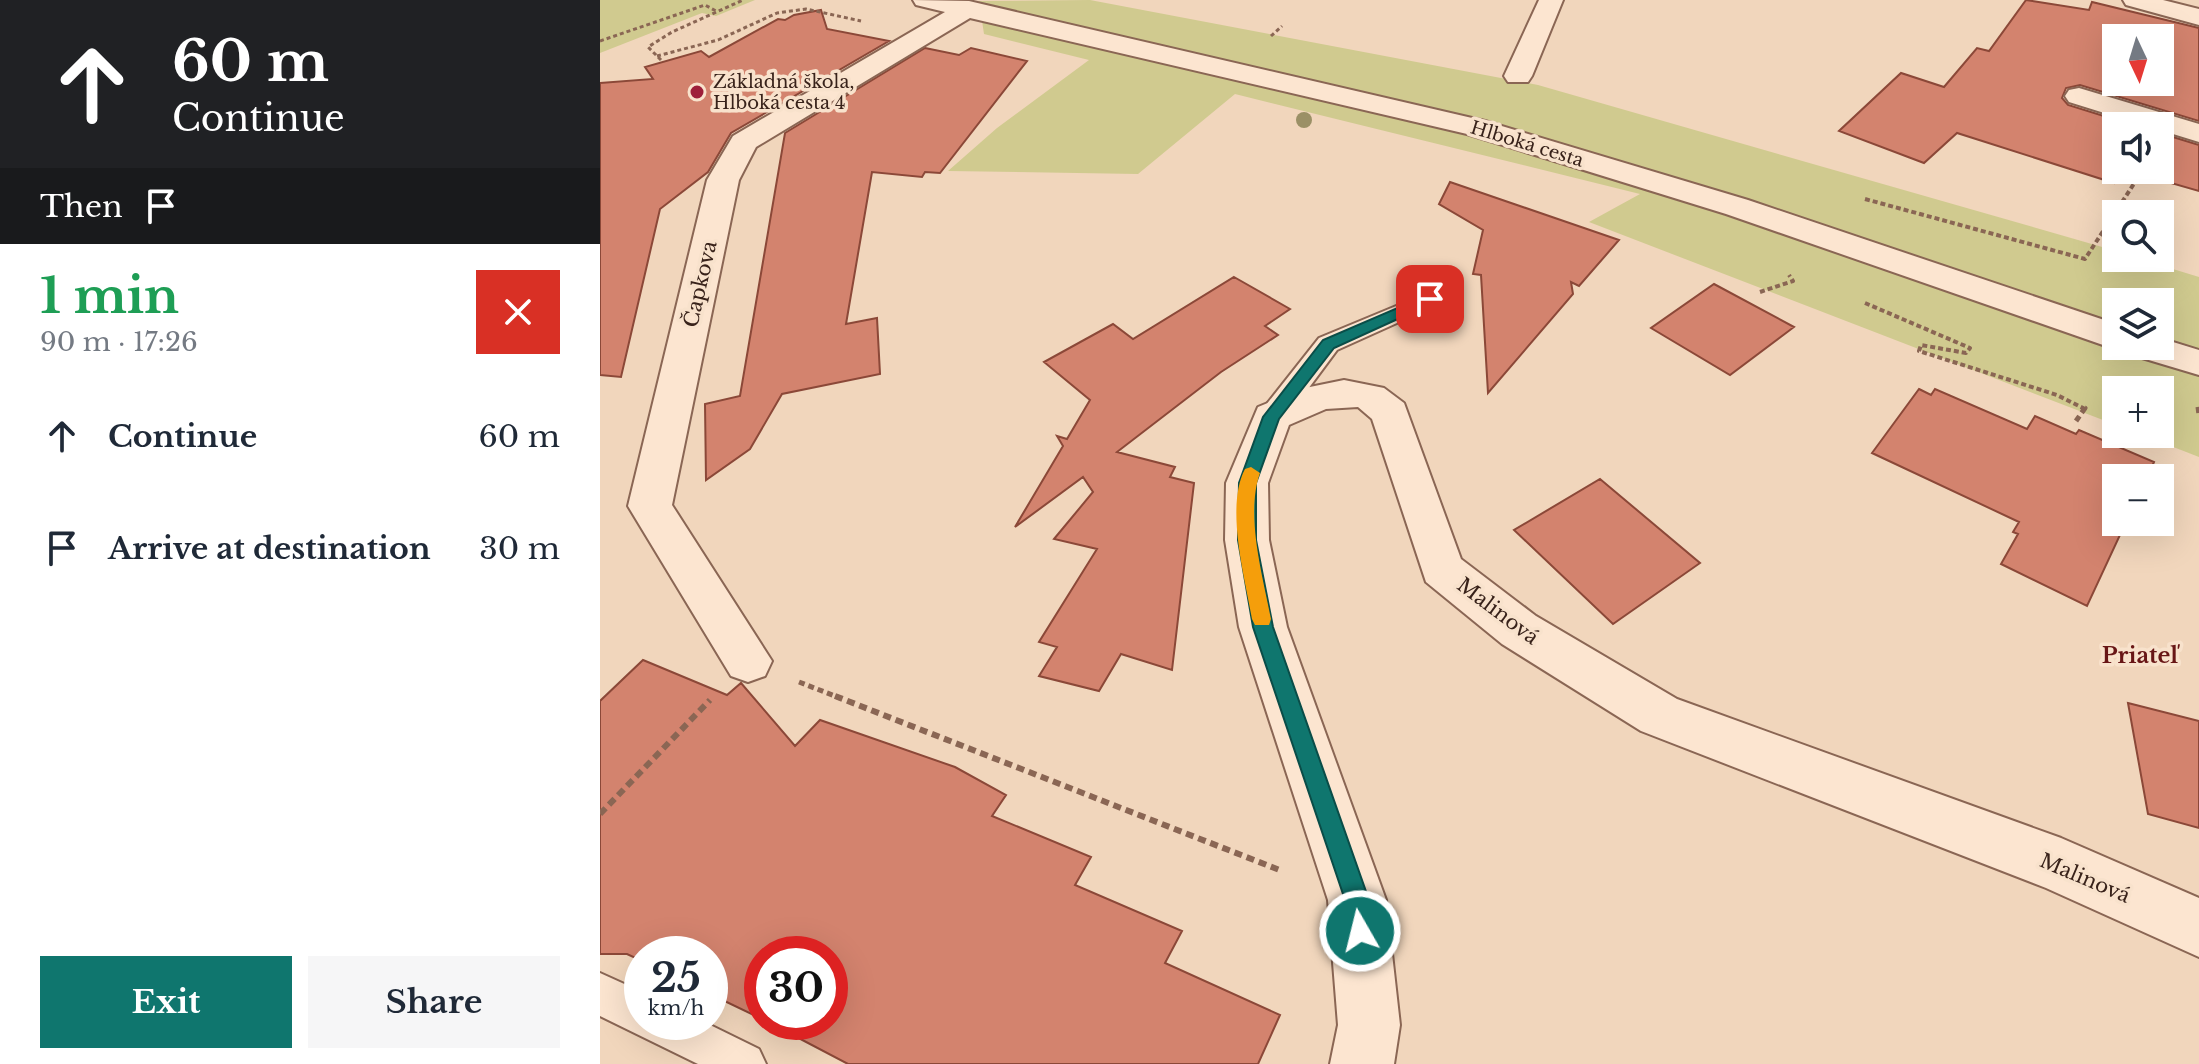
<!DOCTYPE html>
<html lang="en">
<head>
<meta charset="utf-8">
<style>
	:root { --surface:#fff; --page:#f6f6f7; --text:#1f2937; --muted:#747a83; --accent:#0f766e }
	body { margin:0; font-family:"Libre Baskerville",serif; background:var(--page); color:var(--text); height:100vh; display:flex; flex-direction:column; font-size:30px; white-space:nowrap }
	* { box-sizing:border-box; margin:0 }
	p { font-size:26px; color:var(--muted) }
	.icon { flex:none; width:44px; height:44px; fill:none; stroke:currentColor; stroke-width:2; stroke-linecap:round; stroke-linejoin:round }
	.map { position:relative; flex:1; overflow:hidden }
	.panel { display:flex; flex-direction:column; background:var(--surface); width:600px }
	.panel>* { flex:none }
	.guide { background:#202124; color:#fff; overflow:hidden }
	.needle { width:52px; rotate:176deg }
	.tools { position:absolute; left:1502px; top:24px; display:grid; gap:16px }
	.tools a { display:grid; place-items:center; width:72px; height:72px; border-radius:0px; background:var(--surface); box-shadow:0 8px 32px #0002; font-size:40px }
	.speed { position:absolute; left:24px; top:936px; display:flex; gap:16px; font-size:40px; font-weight:700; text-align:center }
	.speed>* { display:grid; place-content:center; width:104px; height:104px; border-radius:50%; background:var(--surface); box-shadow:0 8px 32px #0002; line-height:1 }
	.speed small { font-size:20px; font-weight:400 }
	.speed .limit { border:12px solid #d22; background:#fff; color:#111 }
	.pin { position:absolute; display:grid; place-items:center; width:68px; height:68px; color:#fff; margin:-34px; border-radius:16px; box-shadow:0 4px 12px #0006 }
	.me { position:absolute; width:88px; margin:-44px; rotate:352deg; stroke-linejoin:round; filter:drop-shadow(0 0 6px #0008) }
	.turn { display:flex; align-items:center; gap:28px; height:168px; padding:0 40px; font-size:36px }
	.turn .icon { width:104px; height:104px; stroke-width:2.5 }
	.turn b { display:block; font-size:56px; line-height:68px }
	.then { display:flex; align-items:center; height:76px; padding:0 40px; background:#0003; gap:16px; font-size:30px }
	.round { display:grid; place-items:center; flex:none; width:84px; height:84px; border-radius:0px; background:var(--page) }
	.headline { display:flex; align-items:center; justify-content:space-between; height:136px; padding:0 40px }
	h1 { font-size:48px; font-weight:700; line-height:60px; color:#1e9e55 }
	.action { display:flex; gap:16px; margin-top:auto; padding:16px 40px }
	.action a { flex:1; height:92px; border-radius:0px; background:var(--accent); color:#fff; font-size:32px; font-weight:700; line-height:92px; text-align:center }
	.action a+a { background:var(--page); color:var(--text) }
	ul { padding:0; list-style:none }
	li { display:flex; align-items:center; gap:24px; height:112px; padding:0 40px }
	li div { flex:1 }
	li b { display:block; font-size:30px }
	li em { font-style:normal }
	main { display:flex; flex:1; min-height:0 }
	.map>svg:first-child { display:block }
	.green { fill:#d0ca8f; fill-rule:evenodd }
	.building { fill:#d3836e; stroke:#8b4838; stroke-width:2; fill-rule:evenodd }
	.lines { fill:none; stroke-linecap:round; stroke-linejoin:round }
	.lane-casing { stroke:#8a6654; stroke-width:4 }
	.street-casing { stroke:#8a6654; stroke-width:4 }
	.path-far3 { stroke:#8a6654; stroke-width:3; stroke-dasharray:4 3; stroke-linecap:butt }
	.path-far2 { stroke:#8a6654; stroke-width:4; stroke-dasharray:5 3; stroke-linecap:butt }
	.path-far1 { stroke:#8a6654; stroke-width:5; stroke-dasharray:6 4; stroke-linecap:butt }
	.path { stroke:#8a6654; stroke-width:6; stroke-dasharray:8 5; stroke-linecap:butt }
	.lane { fill:#fce5d0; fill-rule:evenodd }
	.street { fill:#fce5d0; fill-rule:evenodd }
	.tree { fill:#9b9066 }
	.route { fill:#0f766e; stroke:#0a4d48; stroke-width:2 }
	.slow { fill:#f59e0b }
	.poi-dot { fill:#9e1f3a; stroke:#f8e2cc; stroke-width:3 }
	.labels { text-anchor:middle; stroke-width:7; stroke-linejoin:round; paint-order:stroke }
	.far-poi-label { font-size:18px; fill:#38221a; stroke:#f8e2cc; text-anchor:start }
	.far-street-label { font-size:18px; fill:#38221a; stroke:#f8e2cc }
	.street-label { font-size:20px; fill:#38221a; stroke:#f8e2cc }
	.neighbourhood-label { font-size:22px; font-weight:bold; fill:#681616; stroke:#f8e2cc }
</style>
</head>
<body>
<main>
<section class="panel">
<div class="guide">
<div class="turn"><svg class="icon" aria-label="ahead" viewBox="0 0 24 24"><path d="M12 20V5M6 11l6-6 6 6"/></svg><div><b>60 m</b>Continue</div></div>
<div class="then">Then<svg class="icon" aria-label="arrive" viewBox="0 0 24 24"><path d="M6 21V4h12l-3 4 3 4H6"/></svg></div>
</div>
<div class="headline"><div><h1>1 min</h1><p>90 m · 17:26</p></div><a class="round" style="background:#d93025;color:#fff"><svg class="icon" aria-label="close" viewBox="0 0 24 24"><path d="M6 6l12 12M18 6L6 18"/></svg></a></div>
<ul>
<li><svg class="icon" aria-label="ahead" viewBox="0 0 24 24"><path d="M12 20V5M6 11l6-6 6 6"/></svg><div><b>Continue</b></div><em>60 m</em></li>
<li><svg class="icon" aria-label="arrive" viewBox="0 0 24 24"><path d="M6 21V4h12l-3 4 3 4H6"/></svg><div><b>Arrive at destination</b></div><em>30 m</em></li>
</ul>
<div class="action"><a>Exit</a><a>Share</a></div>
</section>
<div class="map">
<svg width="1599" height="1064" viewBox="0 0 1599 1064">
	<rect width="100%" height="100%" fill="#f1d6bc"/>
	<path class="green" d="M0 0H155L116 16 102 13 0 53Z
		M490 0 938 85 1478 240 1516 251V258H1537L1599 277V457L1540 434H1560V390H1516V425L989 222 1040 194 635 94 538 174 348 171 397 128 489 60 384 34 379 1ZM1516 302H1560V346H1516Z"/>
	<path class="building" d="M1426 0 1489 10 1492 2 1599 28V121L1480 85 1466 88 1462 98 1468 105 1536 126H1516V170H1525L1514 183 1357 133 1324 163 1239 131 1301 73 1344 87 1377 48 1389 51ZM1516 38H1560V82H1516Z
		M221 10 227 29 289 41 131 133 108 172 60 209 21 377 0 375V83L53 79 45 67 101 51 109 57 178 19 185 20 194 15Z
		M325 48 359 55 371 48 427 61 340 173 325 172 322 177 272 172 246 324 277 318 280 374 182 394 150 449 106 480 105 404 140 396 185 133Z
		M1560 133 1599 145V191L1526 170H1560Z
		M850 182 1019 240 979 286 971 282 973 294 888 393 881 275 873 274 883 230 839 204Z
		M634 277 690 309 665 326 678 335 621 372 517 452 575 467 570 477 594 483 572 670 521 654 499 691 439 676 457 647 439 642 497 549 454 539 493 492 483 477 415 527 463 446 457 436 467 439 490 400 444 362 513 324 533 339Z
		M1114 284 1194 327 1130 375 1051 328Z
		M1319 389 1331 395 1335 389 1427 429 1435 416 1476 434 1479 430 1554 462 1547 478H1516V522H1526L1487 606 1401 564 1418 534 1413 532 1419 522 1272 453Z
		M1000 479 1100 563 1013 624 914 530Z
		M43 660 127 695 141 683 195 746 220 720 355 767 406 795 392 816 491 857 475 885 582 931 565 963 680 1015 658 1064H248L168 1022H230V954H162V1019L110 994V954H42V961L27 954H0V701Z
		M1528 703 1599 721V828L1548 814Z"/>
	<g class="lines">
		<defs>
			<path id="lane" d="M830 292 839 294 842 299 839 304 737 350 682 424 672 426 662 424 658 417 662 410 719 338Z
				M0 973 42 992V1022H104L159 1049 166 1064H98L0 1016Z"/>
			<path id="street" d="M313 0 369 1 885 121 1148 200 1516 324V346H1560V338L1599 350V375L1532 355 1526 346 1516 349 1503 345 1126 214 867 134 370 18 156 147 139 180 72 505 172 661 165 676 148 682 131 676 28 506 107 180 133 136 345 12 316 5Z
				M939 0H963L932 76 928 82H908L904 76Z
				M1523 0H1563L1599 9V25L1526 5Z
				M1479 88 1599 124V142L1560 130V126H1546L1469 102 1465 96 1469 90Z
				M744 380 784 388 804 403 861 559 936 616 1077 699 1461 838 1599 898V957L1446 888 1041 731 902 644 826 582 772 419 758 407 726 409 689 425 668 483 669 540 687 627 786 900 800 1025 794 1064H730L738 1025 728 900 639 627 625 540 626 483 658 407 705 388Z"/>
		</defs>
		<use href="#lane" class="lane-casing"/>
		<use href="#street" class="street-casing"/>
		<path class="path-far3" d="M671 36 682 26
			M0 41 105 5 116 11
			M57 56 118 40 177 13 206 9 261 21
			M61 60 48 47 72 32 143 0
			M1536 181 1543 170"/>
		<path class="path-far2" d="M1265 199 1485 259 1537 179
			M1160 292 1193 281 1189 275
			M1265 303 1370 348 1366 353 1321 345 1319 351 1457 395 1485 409"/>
		<path class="path-far1" d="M1598 407 1599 415
			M1476 421 1485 408 1482 407
			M199 682 240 698"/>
		<path class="path" d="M235 696 682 871
			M0 814 110 700"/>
		<use href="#lane" class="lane"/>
		<use href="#street" class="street"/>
	</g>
	<circle class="tree" cx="704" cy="120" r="8"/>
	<path class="route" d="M830 294 835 296V302L734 348 679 419 656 483V540L673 627 769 900 772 931 769 940 760 943 752 940 745 900 653 627 638 540 639 483 663 417 723 340Z"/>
	<path class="slow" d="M651 467 660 473C645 515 663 577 671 619L669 625H655L652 619C645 578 625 507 645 469Z"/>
	<circle class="poi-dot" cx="97" cy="92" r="8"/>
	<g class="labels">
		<g class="far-poi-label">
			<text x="113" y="88">Základná škola,<tspan x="113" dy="21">Hlboká cesta 4</tspan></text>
		</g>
		<g class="far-street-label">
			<text transform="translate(927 144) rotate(17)" y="6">Hlboká cesta</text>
		</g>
		<g class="street-label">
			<text transform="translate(100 284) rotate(-77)" y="7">Čapkova</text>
			<text transform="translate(898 611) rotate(37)" y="7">Malinová</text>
			<text transform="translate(1485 878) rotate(23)" y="7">Malinová</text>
		</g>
		<g class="neighbourhood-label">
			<text x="1540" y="663">Priateľ</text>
		</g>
	</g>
</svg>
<div class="tools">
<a><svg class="needle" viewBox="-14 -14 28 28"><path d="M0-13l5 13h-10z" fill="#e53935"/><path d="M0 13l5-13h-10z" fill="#747a83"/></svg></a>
<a><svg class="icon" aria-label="sound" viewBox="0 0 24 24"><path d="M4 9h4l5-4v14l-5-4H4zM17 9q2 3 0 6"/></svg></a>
<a><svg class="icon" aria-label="search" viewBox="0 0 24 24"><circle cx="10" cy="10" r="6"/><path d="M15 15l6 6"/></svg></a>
<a><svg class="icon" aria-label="layers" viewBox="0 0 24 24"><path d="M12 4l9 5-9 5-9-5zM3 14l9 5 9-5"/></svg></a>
<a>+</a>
<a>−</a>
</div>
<div class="speed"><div>25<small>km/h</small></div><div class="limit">30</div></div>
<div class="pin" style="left:830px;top:299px;background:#d93025"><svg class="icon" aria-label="arrive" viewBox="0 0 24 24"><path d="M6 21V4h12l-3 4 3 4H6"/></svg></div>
<svg class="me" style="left:760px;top:931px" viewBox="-20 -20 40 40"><circle r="17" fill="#0f766e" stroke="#fff" stroke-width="3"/><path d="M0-11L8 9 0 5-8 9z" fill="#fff"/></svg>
</div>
</main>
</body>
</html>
